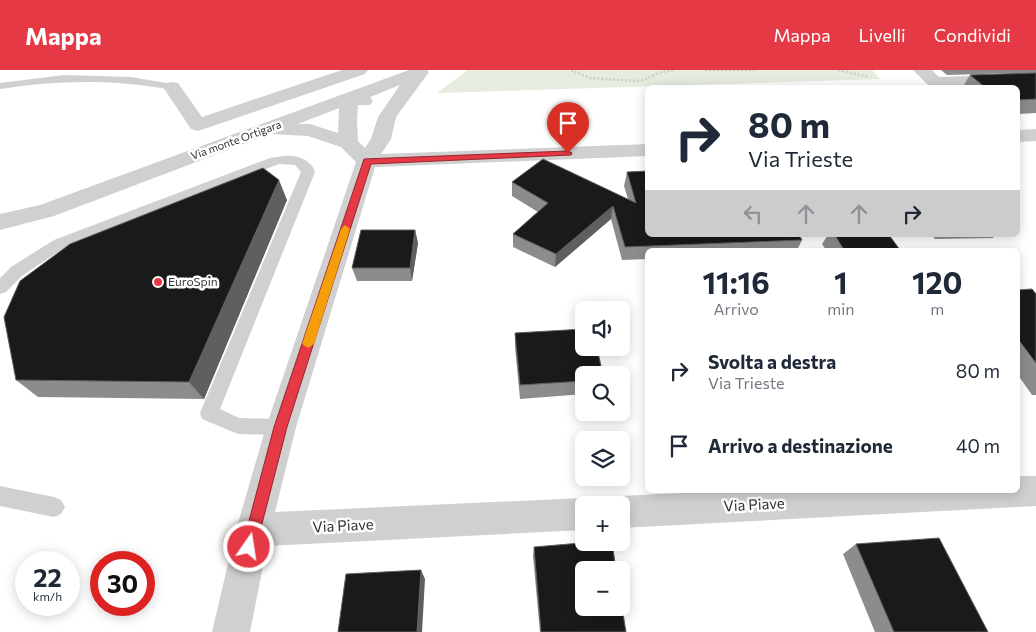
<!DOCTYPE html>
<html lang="it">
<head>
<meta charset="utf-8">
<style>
	:root { --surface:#fff; --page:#f6f6f7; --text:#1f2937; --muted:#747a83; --accent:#e63946 }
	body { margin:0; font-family:Commissioner,sans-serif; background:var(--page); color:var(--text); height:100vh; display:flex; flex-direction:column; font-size:19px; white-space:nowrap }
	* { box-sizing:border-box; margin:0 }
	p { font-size:16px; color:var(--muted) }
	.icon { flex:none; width:28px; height:28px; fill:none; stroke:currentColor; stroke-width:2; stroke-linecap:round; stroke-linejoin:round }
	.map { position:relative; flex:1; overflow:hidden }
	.details { position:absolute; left:645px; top:178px; width:375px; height:245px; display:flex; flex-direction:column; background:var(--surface); border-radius:8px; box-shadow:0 2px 12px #0003 }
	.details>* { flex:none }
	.hud { position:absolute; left:645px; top:15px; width:375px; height:152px; border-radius:8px; box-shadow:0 2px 12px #0003; background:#fff; color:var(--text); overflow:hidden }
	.tools { position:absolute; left:575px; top:231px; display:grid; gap:10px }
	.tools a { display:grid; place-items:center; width:55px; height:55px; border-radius:8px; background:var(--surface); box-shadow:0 2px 12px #0003; font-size:25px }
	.speed { position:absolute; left:15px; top:481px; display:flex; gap:10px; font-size:25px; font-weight:700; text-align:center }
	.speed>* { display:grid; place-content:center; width:65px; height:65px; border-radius:50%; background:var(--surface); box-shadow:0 2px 12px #0003; line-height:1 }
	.speed small { font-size:12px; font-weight:400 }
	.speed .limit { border:8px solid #d22; background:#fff; color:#111 }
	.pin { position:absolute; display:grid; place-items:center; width:42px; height:42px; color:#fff; margin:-51px -21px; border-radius:50% 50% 50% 0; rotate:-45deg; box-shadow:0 0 5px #0007 }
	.pin .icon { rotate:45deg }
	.me { position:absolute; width:55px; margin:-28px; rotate:13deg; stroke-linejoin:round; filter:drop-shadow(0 0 4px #0008) }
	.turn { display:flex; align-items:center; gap:18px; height:105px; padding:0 20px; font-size:22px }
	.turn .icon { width:65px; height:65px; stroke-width:2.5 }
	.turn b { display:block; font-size:35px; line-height:42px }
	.lanes { display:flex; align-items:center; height:48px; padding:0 20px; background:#0003; justify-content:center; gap:25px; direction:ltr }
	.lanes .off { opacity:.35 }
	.eta { display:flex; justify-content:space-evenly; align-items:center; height:85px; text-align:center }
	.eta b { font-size:30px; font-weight:700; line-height:35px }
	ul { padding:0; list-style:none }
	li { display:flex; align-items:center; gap:15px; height:75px; padding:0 20px }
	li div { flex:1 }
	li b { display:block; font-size:19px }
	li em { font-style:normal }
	header { display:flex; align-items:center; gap:30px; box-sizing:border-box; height:70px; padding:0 25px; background:var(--accent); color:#fff }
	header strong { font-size:24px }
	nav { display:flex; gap:28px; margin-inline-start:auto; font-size:18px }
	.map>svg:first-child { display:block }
	.green { fill:#e6ecdf }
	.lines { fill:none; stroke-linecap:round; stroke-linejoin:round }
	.path { stroke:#cdcdcd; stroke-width:2.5; stroke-dasharray:2 2; stroke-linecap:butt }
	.service { fill:#d0d0d0; fill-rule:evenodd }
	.minor { fill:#d0d0d0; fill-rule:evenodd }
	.wall { fill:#8c8c8c }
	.shaded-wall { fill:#5f5f5f }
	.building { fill:#1a1a1a; stroke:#5f5f5f }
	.route { fill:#e63946; stroke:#96252e }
	.slow { fill:#f59e0b }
	.poi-dot { fill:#e63946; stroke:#fff; stroke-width:2 }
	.labels { text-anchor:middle; stroke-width:5; stroke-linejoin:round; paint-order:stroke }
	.far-street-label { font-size:11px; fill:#333; stroke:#fff }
	.poi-label { font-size:12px; fill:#333; stroke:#fff; text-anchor:start }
	.near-street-label { font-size:15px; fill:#333; stroke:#fff }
</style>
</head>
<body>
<header>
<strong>Mappa</strong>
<nav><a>Mappa</a><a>Livelli</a><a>Condividi</a></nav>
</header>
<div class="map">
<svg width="1036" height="562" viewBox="0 0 1036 562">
	<rect width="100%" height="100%" fill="#fff"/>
	<path class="green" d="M468 0H872L880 9 437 23Z"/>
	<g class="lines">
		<path class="path" d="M571 0 590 8 635 11 644 10 658 3 673 0
			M705 0H757
			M838 0 869 7"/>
		<path class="service" d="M64 5 131 7 172 14 178 17 172 20C115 9 57 10 0 19V13Z
			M284 86C296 85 311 89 315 102L220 339 239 348 281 349 288 351 291 357 288 363 281 365 238 364 202 349 200 343 301 102 295 95 279 94 64 178 23 205 6 222 0 224V208L11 197 54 170 270 88Z
			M0 416 54 427 61 430 65 437 61 444 54 447 0 436Z"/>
		<path class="minor" d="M342 0H368L365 4 198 61 191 59 163 17 166 13 172 12 178 13 202 47Z
			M409 0H427L429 2 396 47 391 69 381 84 648 74V86L375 97 296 357 275 442 584 428 596 433 597 435H584V460L267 476 250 562H212L236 460 266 357 356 92 341 77 308 66 270 64 54 146 0 160V144L40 135ZM400 15 378 47 371 69 365 78 358 71 357 50 358 35H370L373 31 370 27ZM339 38 338 63 310 54H298Z
			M913 0H932L939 7 1036 4V14L935 17 929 16Z
			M1036 59V71L1018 72V60Z
			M1018 406H1036V436L621 458V435H607L609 431 621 426 740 420H1018Z"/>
	</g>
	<path class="wall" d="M941 0H1036V43L1018 44V18H962L970 5 1021 3 947 5Z
		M627 102 802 170 797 180H648V189L622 190 611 149 555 197 513 177V164L538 142 512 126V112L628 129 624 116Z
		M287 130 204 329 38 327 16 310Z
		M415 160 418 173 412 211H357L352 198Z
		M828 165H889L900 180H826L822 174Z
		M932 165H995L993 168 935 169Z
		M1018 220 1036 224V325H1032L1018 305Z
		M515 263 584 305V324L520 329 515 277Z
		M856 474 988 562H875L843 484Z
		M534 477 626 562H540L533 486Z"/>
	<path class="shaded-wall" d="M279 110 287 130 204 329 189 312Z
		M613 136 611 149 555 197 556 184Z
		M415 160 418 173 412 211 410 198Z
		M421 500 425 509 422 562H417Z"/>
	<path class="building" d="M1036 3V29L1018 30V18H986L970 5Z
		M543 89 636 133 627 102 648 101V165H799L802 170 625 177 613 136 556 184 513 164 548 133 512 112Z
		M263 98 279 110 189 312 16 310 4 247 20 211 70 174Z
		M361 160H415L410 198H352Z
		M835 165H889L900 180H844Z
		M1032 219 1036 224V293L1018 269V220Z
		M584 259V278H597L603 305H584V311L520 315 515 263Z
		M939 468 988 562H894L856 474Z
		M593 472H612L616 500H584V538H621V531L626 562H541L534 477Z
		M421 500 417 562H338L346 504Z"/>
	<path class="route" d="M568 81 572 83 571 85 371 94 287 357 256 477 254 482 249 484 244 482 242 477 274 357 364 89Z"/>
	<path class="slow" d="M345 155 350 159 314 274 308 278 302 274 341 159Z"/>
	<circle class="poi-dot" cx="158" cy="212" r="5"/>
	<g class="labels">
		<g class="far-street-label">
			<text transform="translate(236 70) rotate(-20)" y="4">Via monte Ortigara</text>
		</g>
		<g class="poi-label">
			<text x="168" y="216">EuroSpin</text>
		</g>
		<g class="near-street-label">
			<text transform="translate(754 435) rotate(-3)" y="5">Via Piave</text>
			<text transform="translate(343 456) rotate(-3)" y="5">Via Piave</text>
		</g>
	</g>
</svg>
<div class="tools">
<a><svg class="icon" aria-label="sound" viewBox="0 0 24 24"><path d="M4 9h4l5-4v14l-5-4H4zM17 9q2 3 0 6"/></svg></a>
<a><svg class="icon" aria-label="search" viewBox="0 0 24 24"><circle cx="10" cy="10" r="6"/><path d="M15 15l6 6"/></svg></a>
<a><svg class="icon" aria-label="layers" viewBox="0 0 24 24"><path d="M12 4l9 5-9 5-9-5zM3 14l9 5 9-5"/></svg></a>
<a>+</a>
<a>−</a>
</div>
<div class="speed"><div>22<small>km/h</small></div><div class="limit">30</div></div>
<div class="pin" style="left:568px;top:83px;background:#d93025"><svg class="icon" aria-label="arrive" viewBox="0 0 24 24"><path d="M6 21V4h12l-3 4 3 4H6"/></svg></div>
<svg class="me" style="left:249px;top:477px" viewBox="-20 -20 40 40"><circle r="17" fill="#e63946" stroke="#fff" stroke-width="3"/><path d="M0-11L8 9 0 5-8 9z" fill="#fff"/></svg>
<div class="hud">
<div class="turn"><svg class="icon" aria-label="right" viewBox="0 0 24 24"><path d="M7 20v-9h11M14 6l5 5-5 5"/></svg><div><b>80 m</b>Via Trieste</div></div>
<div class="lanes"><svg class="icon off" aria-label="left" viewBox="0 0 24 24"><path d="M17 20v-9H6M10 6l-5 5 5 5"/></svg><svg class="icon off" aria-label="ahead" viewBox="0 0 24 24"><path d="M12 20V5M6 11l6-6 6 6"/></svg><svg class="icon off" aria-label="ahead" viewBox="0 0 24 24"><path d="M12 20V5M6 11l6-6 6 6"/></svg><svg class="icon" aria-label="right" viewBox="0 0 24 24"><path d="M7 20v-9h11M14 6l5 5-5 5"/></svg></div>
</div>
<section class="details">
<div class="eta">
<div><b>11:16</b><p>Arrivo</p></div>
<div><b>1</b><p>min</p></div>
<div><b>120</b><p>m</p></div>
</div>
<ul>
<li><svg class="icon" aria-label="right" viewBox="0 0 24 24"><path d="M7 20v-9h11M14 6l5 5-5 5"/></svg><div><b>Svolta a destra</b><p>Via Trieste</p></div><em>80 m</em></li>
<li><svg class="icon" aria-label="arrive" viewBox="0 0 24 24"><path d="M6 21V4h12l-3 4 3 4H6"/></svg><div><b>Arrivo a destinazione</b></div><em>40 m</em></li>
</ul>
</section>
</div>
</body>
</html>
